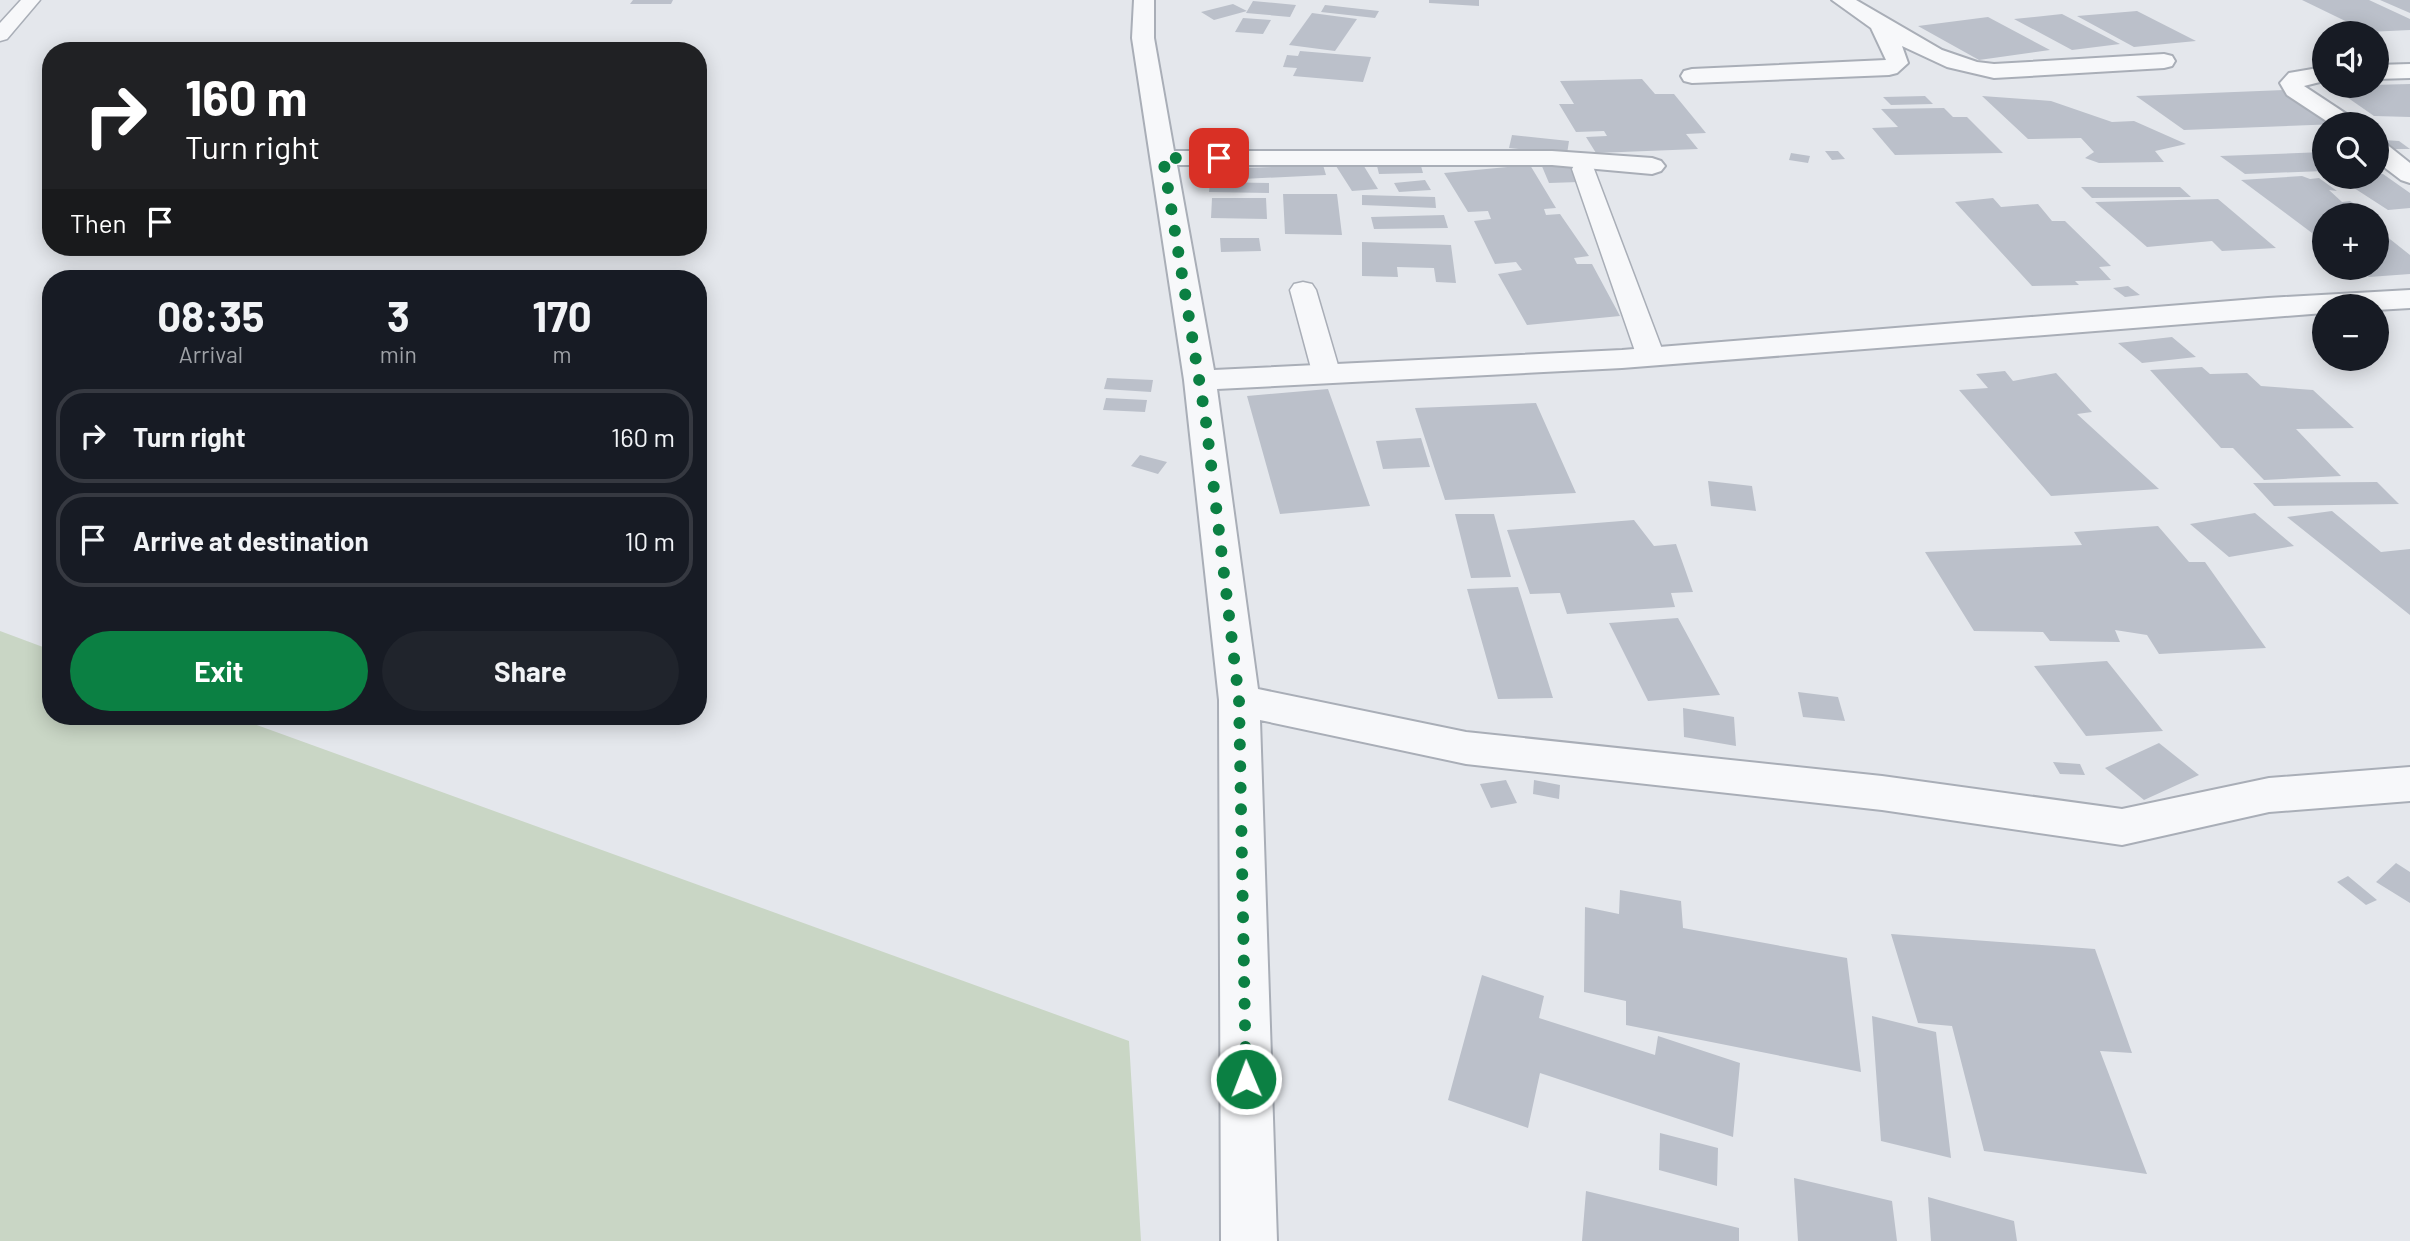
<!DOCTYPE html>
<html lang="en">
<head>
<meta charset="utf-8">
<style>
	:root { --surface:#171b24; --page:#20242c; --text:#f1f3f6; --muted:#9ea1a6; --line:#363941; --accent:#0b8043 }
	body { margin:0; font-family:Barlow,sans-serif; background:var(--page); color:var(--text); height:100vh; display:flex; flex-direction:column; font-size:26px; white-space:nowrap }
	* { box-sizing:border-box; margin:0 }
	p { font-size:23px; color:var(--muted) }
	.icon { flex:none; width:38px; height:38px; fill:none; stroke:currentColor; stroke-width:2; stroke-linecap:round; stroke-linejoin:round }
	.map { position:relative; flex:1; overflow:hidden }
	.details { position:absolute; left:42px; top:270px; width:665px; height:455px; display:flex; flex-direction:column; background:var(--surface); border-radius:28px; box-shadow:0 4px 18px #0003 }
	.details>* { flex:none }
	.banner { position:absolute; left:42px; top:42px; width:665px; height:214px; border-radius:28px; box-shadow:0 4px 18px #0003; background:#202124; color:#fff; overflow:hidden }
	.fabs { position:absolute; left:2312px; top:21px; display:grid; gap:14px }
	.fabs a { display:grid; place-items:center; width:77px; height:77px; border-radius:50%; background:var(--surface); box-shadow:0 4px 18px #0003; font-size:35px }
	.pin { position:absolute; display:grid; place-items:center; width:60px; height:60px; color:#fff; margin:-30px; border-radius:14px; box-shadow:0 4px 10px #0006 }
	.me { position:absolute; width:77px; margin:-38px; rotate:359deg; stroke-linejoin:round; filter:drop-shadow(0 0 5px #0008) }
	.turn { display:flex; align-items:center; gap:24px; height:147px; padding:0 28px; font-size:32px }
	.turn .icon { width:91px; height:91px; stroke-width:2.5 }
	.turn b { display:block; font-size:49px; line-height:60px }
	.then { display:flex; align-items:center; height:66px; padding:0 28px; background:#0003; gap:14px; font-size:26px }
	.eta { display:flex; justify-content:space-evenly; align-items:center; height:119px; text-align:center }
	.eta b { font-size:42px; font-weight:700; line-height:49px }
	.button { display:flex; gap:14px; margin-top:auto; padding:14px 28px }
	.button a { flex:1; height:80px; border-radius:42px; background:var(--accent); color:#fff; font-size:28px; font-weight:700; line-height:80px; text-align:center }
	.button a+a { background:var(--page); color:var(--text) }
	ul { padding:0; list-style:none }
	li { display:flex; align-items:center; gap:21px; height:94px; margin:0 14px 10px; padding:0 14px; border:4px solid var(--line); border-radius:28px }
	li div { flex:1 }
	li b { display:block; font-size:26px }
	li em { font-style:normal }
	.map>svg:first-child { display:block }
	.green { fill:#c9d6c5 }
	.building { fill:#bbc0ca }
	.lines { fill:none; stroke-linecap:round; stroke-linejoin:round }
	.lane-casing { stroke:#a9aeb7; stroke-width:3 }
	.street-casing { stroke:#a9aeb7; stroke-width:4 }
	.lane { fill:#f7f8fa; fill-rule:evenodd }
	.street { fill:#f7f8fa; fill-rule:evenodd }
	.route { stroke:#0b8043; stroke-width:12; stroke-dasharray:0 21.6 }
</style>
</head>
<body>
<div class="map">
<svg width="2410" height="1241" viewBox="0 0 2410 1241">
	<rect width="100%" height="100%" fill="#e4e7ec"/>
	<path class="green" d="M0 631 51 650V716H232L1129 1041 1141 1241H0Z"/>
	<path class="building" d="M633 0H673L671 4H630Z
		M1429 0H1479V6L1429 3Z
		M2302 0H2369L2410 19V30L2368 32Z
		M2380 0H2410V13Z
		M1253 1 1296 5 1290 17 1246 13Z
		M1233 4 1247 11 1214 20 1201 12Z
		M1325 5 1379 11 1375 18 1321 12Z
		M2137 11 2196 41 2134 47 2077 16Z
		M1312 13 1357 19 1335 51 1289 45Z
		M2062 14 2120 44 2072 50 2014 19Z
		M1988 17 2050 50 1979 60 1918 26Z
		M1243 18 1271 20 1263 34 1235 32Z
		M1300 51 1371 57 1363 82 1293 76 1297 68 1283 67 1287 55 1298 56Z
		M1642 79 1655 94H1674L1706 133 1686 134 1698 149 1596 153 1586 137 1607 136 1604 131 1576 132 1559 104H1574L1560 81Z
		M2410 84V117L2374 116 2331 86Z
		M2284 90 2338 124 2184 130 2136 96Z
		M1925 96 1933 104 1891 105 1883 97Z
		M1982 96 2051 101 2112 122 2134 121 2186 144 2155 151 2164 162 2099 163 2085 158 2094 152 2081 138 2028 139Z
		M1944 108 1953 117H1967L2003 153 1895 155 1872 128 1898 127 1881 109Z
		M1512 135 1569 141 1567 154 1509 148Z
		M2383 140 2399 141 2410 149H2394Z
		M1825 151H1838L1845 159 1832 160Z
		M2324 152V171L2245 174 2220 156Z
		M1791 153 1810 156 1808 163 1789 160Z
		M1362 163 1378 189 1352 191 1336 166Z
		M1570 163 1579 182 1549 183 1541 164Z
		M1323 165 1326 175 1222 180 1221 169Z
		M1530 165 1556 208 1544 209 1546 215 1560 214 1589 256 1574 258 1577 264H1592L1620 316 1527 325 1498 274 1522 270 1516 262 1495 264 1474 221 1491 219 1488 211 1468 212 1444 173Z
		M1377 166H1421L1423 173 1379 174Z
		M2376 174H2383L2410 193V208L2388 210 2337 177H2376Z
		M2302 176 2310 179 2319 178 2337 191 2329 190 2342 202 2350 201 2367 212H2356L2360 215H2324V242L2241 180Z
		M1425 180 1431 190 1399 192 1394 183Z
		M1210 182 1269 183V193L1209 192Z
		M2081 187H2180L2191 197 2092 198Z
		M1283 194H1337L1342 235 1285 234Z
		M1362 195 1435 197 1436 208 1362 205Z
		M1212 198H1266L1267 219 1211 218Z
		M1993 198 2001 207 2038 204 2052 221H2065L2111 266 2099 267 2111 280 2075 281 2079 285 2032 286 1955 202Z
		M2218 199 2276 248 2222 251 2212 241 2147 247 2095 202Z
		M1444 215 1448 228 1374 229 1371 217Z
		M2376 228 2410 255V274L2369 277 2358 268H2376Z
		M1220 238H1259L1261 251 1221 252Z
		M1362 242 1451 245 1456 283 1436 282 1434 268 1397 267 1398 277 1362 276Z
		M2128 286 2140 295 2125 297 2113 288Z
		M2172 337 2196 357 2142 363 2118 343Z
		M2202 367 2210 374 2247 373 2261 386 2313 390 2354 428 2296 429 2341 476 2264 480 2233 448H2221L2150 370Z
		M2005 371 2013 381 2056 373 2092 412 2077 414 2159 489 2051 496 1959 390 1988 388 1976 374Z
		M1107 378 1153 380 1151 392 1104 389Z
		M1328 389 1370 506 1280 514 1247 396Z
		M1106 398 1147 400 1145 412 1103 410Z
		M1536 403 1576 493 1445 500 1415 408Z
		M1421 438 1430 467 1383 469 1376 441Z
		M1140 455 1167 462 1158 474 1131 466Z
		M1708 481 1752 486 1756 511 1711 506Z
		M2377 482 2399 504 2274 506 2253 483Z
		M2332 511 2381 552 2410 549V615L2287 517Z
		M2255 513 2294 546 2229 557 2190 524Z
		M1455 514H1494L1511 577 1471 578Z
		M1634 520 1654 546 1676 544 1693 592 1671 593 1675 607 1567 614 1560 593 1530 594 1507 530Z
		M2158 526 2189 562H2205L2266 648 2159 654 2147 635 2115 630 2120 642 2050 641 2043 632 1974 631 1925 552 2082 545 2074 532Z
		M1518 587 1553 698 1498 699 1467 589Z
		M1678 618 1720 695 1648 701 1609 623Z
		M2107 661 2163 731 2086 736 2034 666Z
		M1798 692 1838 697 1845 721 1803 717Z
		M1683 708 1734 717 1736 746 1684 737Z
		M2159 743 2199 775 2144 800 2105 768Z
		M2053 762 2080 764 2085 775 2060 774Z
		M1506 780 1517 803 1491 808 1480 784Z
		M1534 780 1560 785 1559 799 1533 794Z
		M2396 863 2410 872V903L2376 882Z
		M2348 876 2377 900 2366 905 2337 882Z
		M1620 890 1681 901 1683 928 1847 958 1861 1072 1626 1025V1001L1584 992 1585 907 1619 914Z
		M1891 934 2095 949 2132 1053 2100 1051 2147 1174 1984 1151 1952 1026 1918 1023Z
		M1482 975 1544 996 1539 1018 1655 1055 1658 1036 1740 1063 1733 1137 1540 1073 1528 1128 1448 1100Z
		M1872 1016 1936 1032 1951 1158 1881 1141Z
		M1660 1133 1718 1148 1717 1186 1659 1170Z
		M1794 1178 1892 1201 1897 1241H1798Z
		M1586 1191 1739 1228V1241H1582Z
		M1928 1197 2014 1221 2017 1241H1931Z"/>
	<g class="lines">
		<defs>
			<path id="lane" d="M21 0H40L7 39 0 41V23Z
				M1583 162 1591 164 1594 169 1665 357 1661 363 1651 365 1641 363 1637 357 1572 169 1575 164Z
				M1303 282 1312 284 1316 290 1340 372 1336 378 1326 380 1316 378 1312 372 1290 290 1294 284Z"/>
			<path id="street" d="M1134 0H1154V38L1174 151H1552L1652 158 1661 161 1665 166 1661 171 1652 174 1552 165H1177L1214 370 1622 350 2268 298 2410 290V308L2376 310V306H2324V313L1622 368 1217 389 1258 689 1466 732 1882 776 2122 809 2269 778 2410 767V801L2269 812 2122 845 1882 810 1466 764 1260 720 1277 1241H1221L1219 700 1184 380 1132 38Z
				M1832 0H1856L1942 50 1977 62 1994 64 2164 54 2172 56 2175 61 2172 66 2164 68 1994 78 1947 67 1902 46 1908 63 1897 73 1889 75 1692 83 1684 81 1681 76 1684 71 1692 69 1886 60 1871 28Z
				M2410 64V78L2376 79V65Z
				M2324 67V81L2304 86 2354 119 2358 124H2331L2287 95 2280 83 2289 73Z
				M2376 141 2385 143 2410 163V183L2401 180 2376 161Z"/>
		</defs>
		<use href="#lane" class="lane-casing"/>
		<use href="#street" class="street-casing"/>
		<use href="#lane" class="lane"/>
		<use href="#street" class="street"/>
	</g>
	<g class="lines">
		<path class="route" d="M1219 158H1163L1206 422 1239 700 1246 1079"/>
	</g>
</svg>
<div class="fabs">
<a><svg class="icon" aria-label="sound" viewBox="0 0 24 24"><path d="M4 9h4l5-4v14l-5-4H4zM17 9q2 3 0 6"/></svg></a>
<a><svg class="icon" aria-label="search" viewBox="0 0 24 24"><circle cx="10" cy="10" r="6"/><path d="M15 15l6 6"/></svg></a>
<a>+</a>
<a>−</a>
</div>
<div class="pin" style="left:1219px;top:158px;background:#d93025"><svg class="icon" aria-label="arrive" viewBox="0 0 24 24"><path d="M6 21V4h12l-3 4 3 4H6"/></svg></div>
<svg class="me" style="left:1246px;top:1079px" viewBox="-20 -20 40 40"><circle r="17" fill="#0b8043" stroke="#fff" stroke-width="3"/><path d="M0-11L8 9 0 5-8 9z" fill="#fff"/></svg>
<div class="banner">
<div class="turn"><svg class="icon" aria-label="right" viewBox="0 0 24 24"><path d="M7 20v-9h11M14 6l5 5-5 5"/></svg><div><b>160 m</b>Turn right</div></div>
<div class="then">Then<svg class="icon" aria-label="arrive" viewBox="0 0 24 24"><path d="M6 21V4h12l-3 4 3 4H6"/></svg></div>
</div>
<section class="details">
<div class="eta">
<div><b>08:35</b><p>Arrival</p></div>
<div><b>3</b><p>min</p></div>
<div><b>170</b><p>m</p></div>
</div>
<ul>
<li><svg class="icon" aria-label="right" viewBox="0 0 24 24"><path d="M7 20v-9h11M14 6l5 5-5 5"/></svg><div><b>Turn right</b></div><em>160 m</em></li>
<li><svg class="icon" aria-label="arrive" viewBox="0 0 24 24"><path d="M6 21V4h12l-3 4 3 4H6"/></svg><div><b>Arrive at destination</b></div><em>10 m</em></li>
</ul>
<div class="button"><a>Exit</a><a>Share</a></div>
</section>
</div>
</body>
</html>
